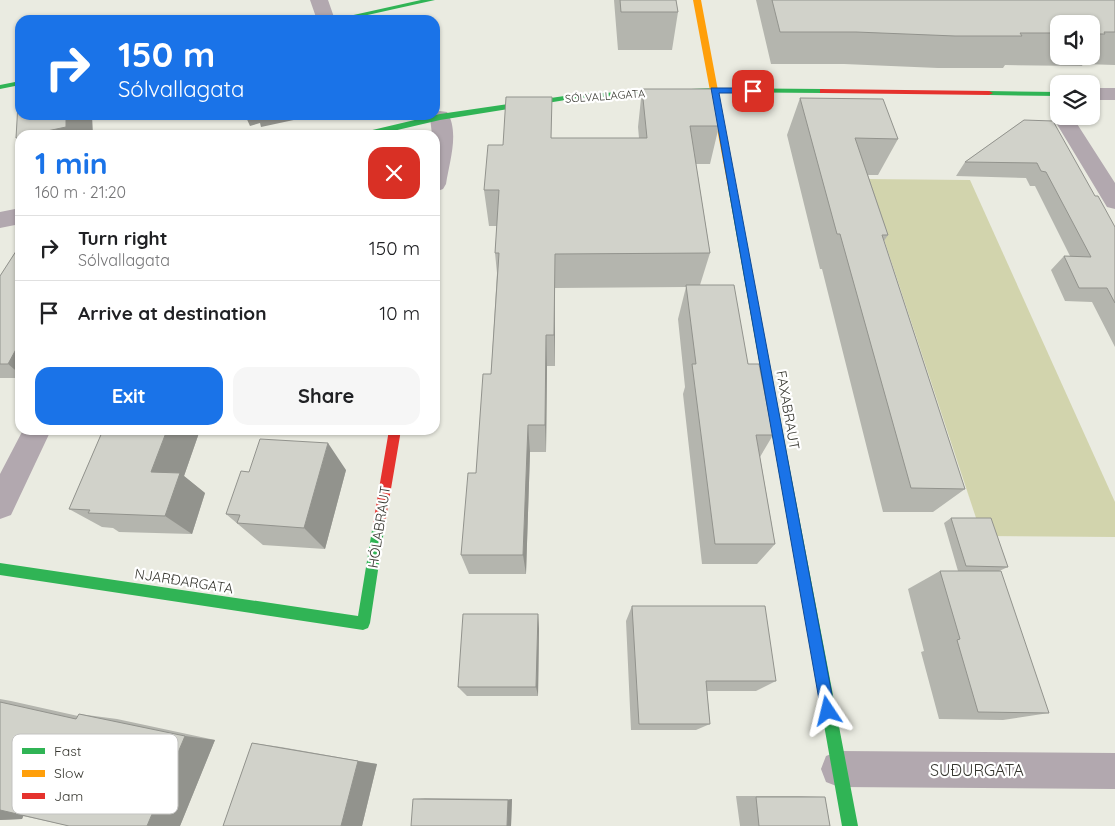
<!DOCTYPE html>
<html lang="en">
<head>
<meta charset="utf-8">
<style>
	:root { --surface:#fff; --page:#f6f6f6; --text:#202124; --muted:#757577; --line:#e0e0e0; --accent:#1a73e8 }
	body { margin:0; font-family:Quicksand,sans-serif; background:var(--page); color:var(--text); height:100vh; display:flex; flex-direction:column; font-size:19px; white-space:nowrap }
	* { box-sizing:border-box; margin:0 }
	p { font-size:16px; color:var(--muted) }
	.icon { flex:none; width:28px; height:28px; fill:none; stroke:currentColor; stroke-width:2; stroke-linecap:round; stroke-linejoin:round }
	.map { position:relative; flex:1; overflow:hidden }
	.sheet { position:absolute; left:15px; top:130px; width:425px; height:305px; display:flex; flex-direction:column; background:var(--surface); border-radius:15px; box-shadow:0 1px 4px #0004 }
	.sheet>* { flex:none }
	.guide { position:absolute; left:15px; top:15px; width:425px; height:105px; border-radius:15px; box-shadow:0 1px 4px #0004; background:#1a73e8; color:#fff; overflow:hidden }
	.fabs { position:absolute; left:1050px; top:15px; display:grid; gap:10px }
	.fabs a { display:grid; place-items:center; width:50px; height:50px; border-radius:10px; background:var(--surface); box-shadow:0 1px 4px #0004; font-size:25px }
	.pin { position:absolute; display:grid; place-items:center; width:42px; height:42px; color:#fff; margin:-21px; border-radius:10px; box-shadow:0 2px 8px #0006 }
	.me { position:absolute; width:55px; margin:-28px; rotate:350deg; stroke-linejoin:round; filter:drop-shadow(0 0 4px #0008) }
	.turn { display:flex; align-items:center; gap:18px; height:105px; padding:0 20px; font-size:22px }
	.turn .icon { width:65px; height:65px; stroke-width:2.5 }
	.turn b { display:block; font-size:35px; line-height:42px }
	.round { display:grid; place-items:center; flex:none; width:52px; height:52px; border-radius:15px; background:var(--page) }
	.overview { display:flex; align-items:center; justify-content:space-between; height:85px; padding:0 20px }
	h1 { font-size:30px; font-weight:800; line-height:38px; color:var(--accent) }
	.primary-button { display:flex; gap:10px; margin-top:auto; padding:10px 20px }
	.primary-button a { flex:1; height:58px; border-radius:15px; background:var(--accent); color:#fff; font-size:20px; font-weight:800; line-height:58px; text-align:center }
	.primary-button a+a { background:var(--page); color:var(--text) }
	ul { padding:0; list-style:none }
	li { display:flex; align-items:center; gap:15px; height:65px; padding:0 20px; border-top:1px solid var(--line) }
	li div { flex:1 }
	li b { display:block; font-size:19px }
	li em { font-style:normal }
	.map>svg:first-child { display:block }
	.green { fill:#d2d4ad }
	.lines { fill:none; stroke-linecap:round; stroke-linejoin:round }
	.street { fill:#b2a8af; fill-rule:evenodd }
	.fast { fill:#30b455; fill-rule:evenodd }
	.slow { fill:#ff9f0a; fill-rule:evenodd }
	.jam { fill:#e5322d; fill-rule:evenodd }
	.wall { fill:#b4b5ae; fill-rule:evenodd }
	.shaded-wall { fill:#92938d }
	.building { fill:#d1d2ca; stroke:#92938d }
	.route { fill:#1a73e8; stroke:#114b97 }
	.labels { text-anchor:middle; stroke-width:4.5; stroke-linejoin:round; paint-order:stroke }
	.far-street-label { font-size:11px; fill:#373730; stroke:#fff }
	.street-label { font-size:14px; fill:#373730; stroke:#fff }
	.near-street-label { font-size:16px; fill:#373730; stroke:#fff }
	.key { fill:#fff; stroke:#c3c3c1; stroke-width:1 }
	.key-label { font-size:14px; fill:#373730 }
</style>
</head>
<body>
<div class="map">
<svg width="1115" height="826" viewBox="0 0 1115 826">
	<rect width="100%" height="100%" fill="#eaebe1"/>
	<path class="green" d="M864 179 970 180 1115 502V537L982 536Z"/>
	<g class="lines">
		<path class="street" d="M310 0H328L335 20H317Z
			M1091 88H1115V100H1091Z
			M1059 110V116H1072L1115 183V209L1107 207 1052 116 1055 111Z
			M440 111 447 112C460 132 449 163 446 184L443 189 435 192V135H432L430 117 435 115V112Z
			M20 208V224L0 228V212Z
			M23 430H51L11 515 0 519V474Z
			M839 751 1115 753V789L839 787 826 782 821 769 826 756Z"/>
		<path class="fast" d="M421 0H435L345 20H331Z
			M20 81V85L0 89V85Z
			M714 88 823 89 827 91 823 93 714 92 578 98 440 120 376 135H360L364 132 440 114 578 94Z
			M986 91 1059 92V96L989 95 985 93Z
			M732 184 736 187 858 826H842L728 187Z
			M379 518 383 520 385 524 370 623 368 628 363 630 0 575V563L358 616 373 524 375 520Z"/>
		<path class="slow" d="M693 0H701L736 187 732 190 728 187Z"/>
		<path class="jam" d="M820 89 989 91 993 93 989 95 823 93H820Z
			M389 430H401L385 524 383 528 379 530 375 528 373 524Z"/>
	</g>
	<path class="wall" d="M614 0H676L678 12 672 50H618Z
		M756 0H1115V65L1083 64 1082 66 1005 65 1003 68H938L844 64H771ZM1059 24H1091V56H1059Z
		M642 89 719 126 710 164H696L710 253 700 285 748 364 773 435 760 457 775 544 757 564H702L683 394 685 387 678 319 686 287 555 288V366H547L546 452H530L526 574H469L461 555 476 473 491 374 497 273 495 253 497 226H489L484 190 503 145 552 138H639L638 127Z
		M800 98 898 139 878 175H868L888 235 884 241 965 489 933 512H883L822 269H820L787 135Z
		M1024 120 1095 196 1115 227V347L1092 302 1065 301 1051 270 1064 256H1070L1035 186H1030L1026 178 956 176 965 162Z
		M20 245V378H0V276Z
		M103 430H200L184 476 205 493 192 534 119 532 113 528 102 527 69 509Z
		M261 430H304L303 433 262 431Z
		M346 470 325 549 263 545 226 514 249 472Z
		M951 518 1008 567 999 571H958L944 523Z
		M940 571 1049 713 1003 720 939 719 921 652 924 651 908 589Z
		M632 606 776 681 756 691H707L710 724 696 730H631L626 621Z
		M538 614 539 629 538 696H467L458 687Z
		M0 699 11 701 78 716 79 714 117 719 215 740 180 826H69L23 816 22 819 0 820Z
		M252 743 281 747 377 764 362 826H223Z
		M736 796H799L825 797 830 826H740Z
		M425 798 512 799 511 826 413 799Z"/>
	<path class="shaded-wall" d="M66 115H92L93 135H28Z
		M245 115H317L261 127 260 123 250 126Z
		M20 137V143L16 138Z
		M555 254V366L554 335Z
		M546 335 547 366 546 452 545 425Z
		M20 342V374L8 364Z
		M528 425 530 452 526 574 523 555Z
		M167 430H200L184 476 205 493 192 534 165 516 151 472Z
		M328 443 346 470 325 549 304 528Z
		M538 614 539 629 538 696 536 687Z
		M185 736 215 740 180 826H147Z
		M358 761 377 764 362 826H341Z
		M512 799 511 826H507L508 800Z
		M29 804 22 819 0 820V805Z"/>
	<path class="building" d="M620 0H676L678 12H621Z
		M772 0H1115V32H1104L1105 34H1091V24H1059V33H1020L1022 36H955L856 32H780Z
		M19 86H20V115H66V127L28 135H20V137L16 138Z
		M642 89H712L719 126H690L710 253 555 254 554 335H546L545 425H528L523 555H461L468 473H476L483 374H491L499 253H495L499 190H484L488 145H503L506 97H552L551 138H647Z
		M800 98 883 99 898 139 855 138 888 235H882L965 489 911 488 840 234H837Z
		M1024 120 1053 121 1095 196H1098L1115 227V303L1107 288H1079L1064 256 1091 257 1046 172 1041 171 1037 163 965 162Z
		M20 245V342L8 364H0V276Z
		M686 285H734L748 364H759L773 435H756L775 544H715L692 364H696Z
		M103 430H167L151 472 180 473 165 516 88 513 90 510 69 509Z
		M260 439 328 443 304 528 237 523 240 515 226 514 241 471 249 472Z
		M951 518H991L1008 567 966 566Z
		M940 571H1001L1049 713 978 712 957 640 960 639Z
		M632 606H765L776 681H706L710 724H639Z
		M463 614H538L536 687H458Z
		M0 702 76 719 79 714 185 736 147 826H69L0 810Z
		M252 743 358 761 341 826H223Z
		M756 797H825L830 826H759Z
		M413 799 508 800 507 826H411Z"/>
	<path class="route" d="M711 88H753L757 91 753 93H719L835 711 833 716 828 718 823 716 821 711Z"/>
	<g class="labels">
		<g class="far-street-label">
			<text transform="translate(605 96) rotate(-4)" y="4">SÓLVALLAGATA</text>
		</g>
		<g class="street-label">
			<text transform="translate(788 410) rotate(80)" y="5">FAXABRAUT</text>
			<text transform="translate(379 527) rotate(-81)" y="5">HÓLABRAUT</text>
			<text transform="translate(184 581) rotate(9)" y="5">NJARÐARGATA</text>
		</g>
		<g class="near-street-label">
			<text x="977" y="776">SUÐURGATA</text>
		</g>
	</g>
	<rect x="12" y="734" width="166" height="80" rx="8" class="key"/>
	<rect x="22" y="748" width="23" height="6" fill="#30b455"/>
	<rect x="22" y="770" width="23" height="7" fill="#ff9f0a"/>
	<rect x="22" y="793" width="23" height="6" fill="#e5322d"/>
	<g class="key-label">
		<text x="54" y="756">Fast</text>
		<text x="54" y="778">Slow</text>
		<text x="54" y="801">Jam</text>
	</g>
</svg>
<div class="fabs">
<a><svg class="icon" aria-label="sound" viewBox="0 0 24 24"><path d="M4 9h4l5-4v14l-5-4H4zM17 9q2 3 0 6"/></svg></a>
<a><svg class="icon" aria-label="layers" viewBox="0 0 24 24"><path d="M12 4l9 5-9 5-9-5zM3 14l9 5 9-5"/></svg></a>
</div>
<div class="pin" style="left:753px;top:91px;background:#d93025"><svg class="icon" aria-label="arrive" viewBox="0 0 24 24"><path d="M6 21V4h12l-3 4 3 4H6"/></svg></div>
<svg class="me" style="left:828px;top:711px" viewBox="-20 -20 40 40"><path d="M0-17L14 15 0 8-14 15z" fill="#1a73e8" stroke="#fff" stroke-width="4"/></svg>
<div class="guide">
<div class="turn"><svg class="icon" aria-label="right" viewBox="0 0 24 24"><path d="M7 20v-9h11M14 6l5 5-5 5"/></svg><div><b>150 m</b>Sólvallagata</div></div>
</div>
<section class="sheet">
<div class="overview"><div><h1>1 min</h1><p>160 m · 21:20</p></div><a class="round" style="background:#d93025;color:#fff"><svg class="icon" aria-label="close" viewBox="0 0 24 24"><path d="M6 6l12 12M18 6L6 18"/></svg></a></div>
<ul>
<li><svg class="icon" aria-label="right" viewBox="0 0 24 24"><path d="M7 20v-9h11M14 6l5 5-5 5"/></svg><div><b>Turn right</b><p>Sólvallagata</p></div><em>150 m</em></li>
<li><svg class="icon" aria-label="arrive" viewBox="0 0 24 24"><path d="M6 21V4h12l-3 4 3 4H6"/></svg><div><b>Arrive at destination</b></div><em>10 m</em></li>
</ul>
<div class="primary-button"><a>Exit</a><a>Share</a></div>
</section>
</div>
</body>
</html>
